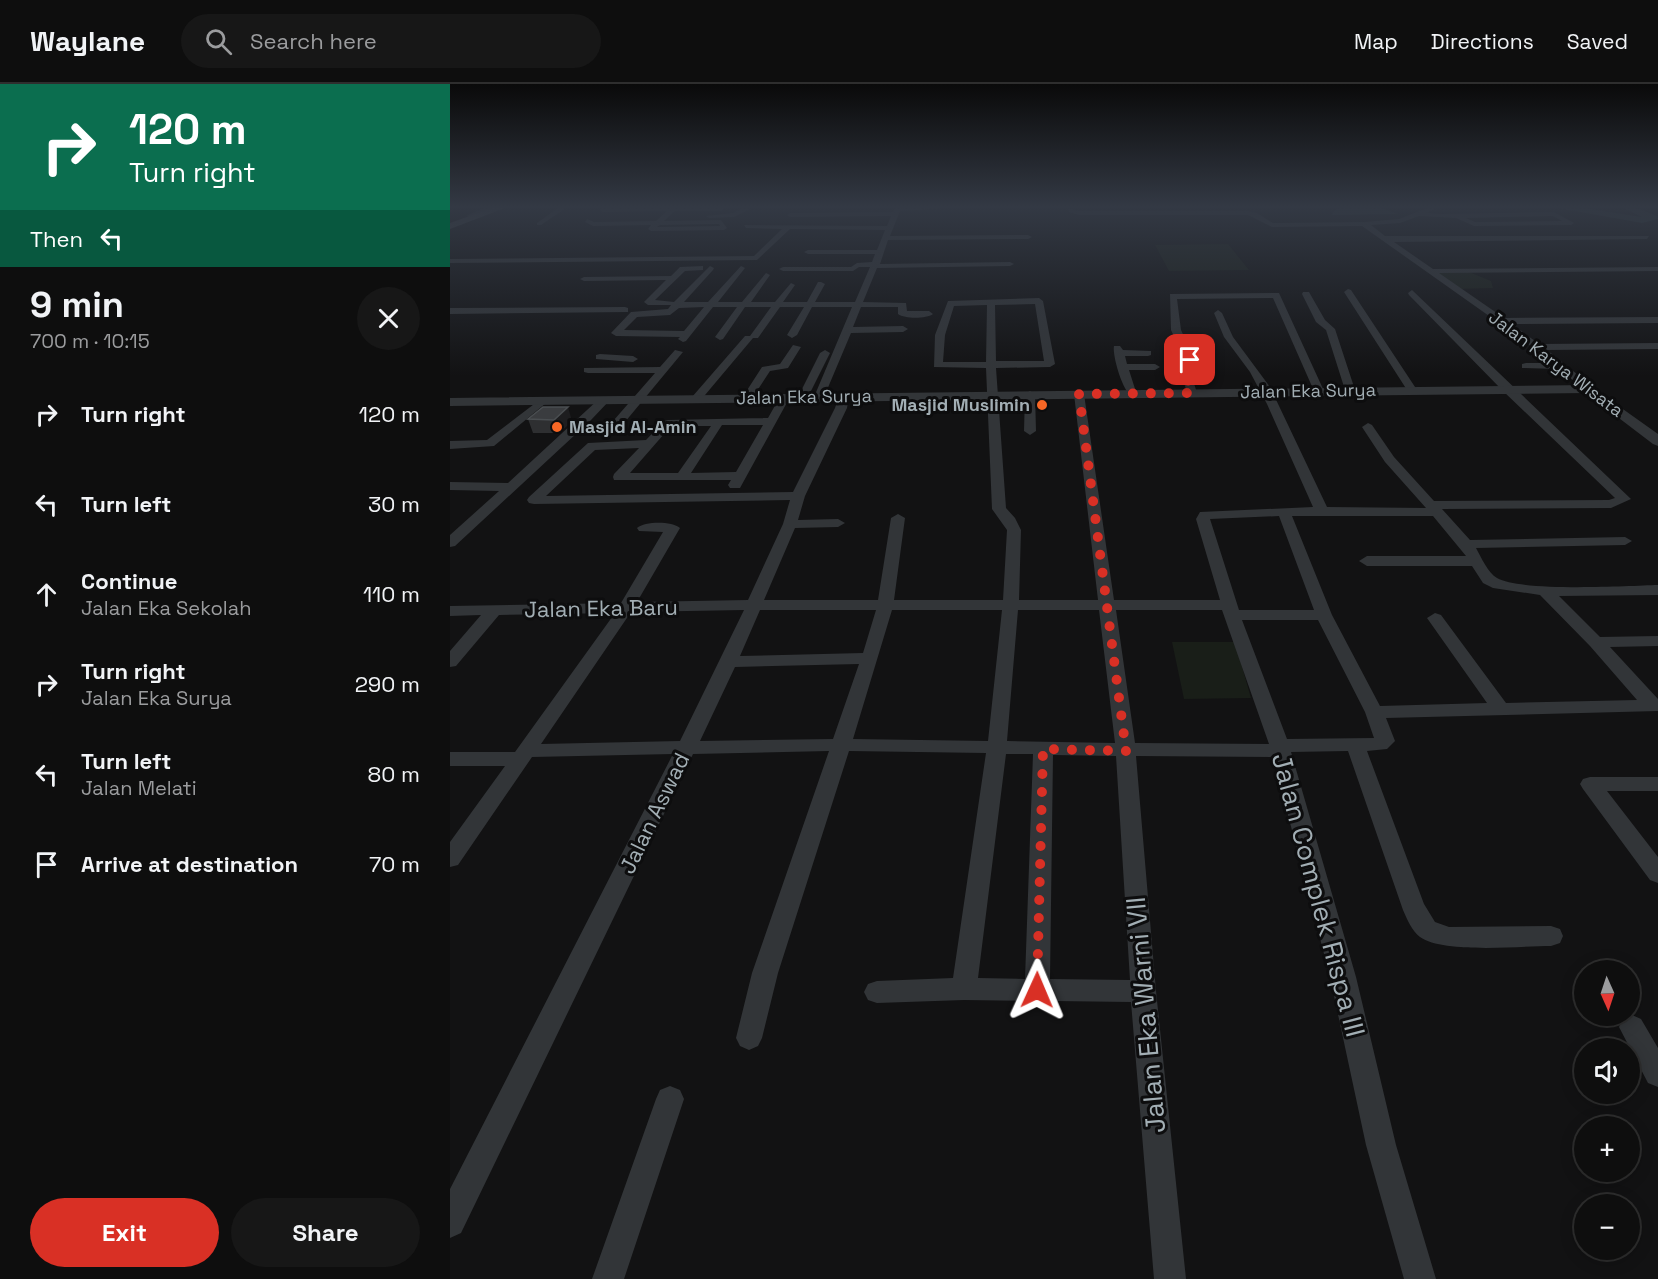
<!DOCTYPE html>
<html lang="en">
<head>
<meta charset="utf-8">
<style>
	:root { --surface:#0e0e0e; --page:#171717; --text:#f1f3f6; --muted:#9b9c9e; --line:#2e2e2e; --accent:#d93025 }
	body { margin:0; font-family:"Space Grotesk",sans-serif; background:var(--page); color:var(--text); height:100vh; display:flex; flex-direction:column; font-size:22px; white-space:nowrap }
	* { box-sizing:border-box; margin:0 }
	p { font-size:20px; color:var(--muted) }
	.icon { flex:none; width:33px; height:33px; fill:none; stroke:currentColor; stroke-width:2; stroke-linecap:round; stroke-linejoin:round }
	.map { position:relative; flex:1; overflow:hidden }
	.sheet { display:flex; flex-direction:column; background:var(--surface); width:450px }
	.sheet>* { flex:none }
	.top-card { background:#0b6e4f; color:#fff; overflow:hidden }
	.needle { width:39px; rotate:177deg }
	.controls { position:absolute; left:1124px; top:876px; display:grid; gap:12px }
	.controls a { display:grid; place-items:center; width:66px; height:66px; border-radius:50%; background:var(--surface); box-shadow:0 3px 15px #0003,0 0 0 2px var(--line); font-size:30px }
	.pin { position:absolute; display:grid; place-items:center; width:51px; height:51px; color:#fff; margin:-26px; border-radius:12px; box-shadow:0 3px 9px #0006 }
	.me { position:absolute; width:66px; margin:-33px; rotate:1deg; stroke-linejoin:round; filter:drop-shadow(0 0 4px #0008) }
	.turn { display:flex; align-items:center; gap:21px; height:126px; padding:0 30px; font-size:27px }
	.turn .icon { width:78px; height:78px; stroke-width:2.5 }
	.turn b { display:block; font-size:42px; line-height:51px }
	.then { display:flex; align-items:center; height:57px; padding:0 30px; background:#0003; gap:12px; font-size:22px }
	.round { display:grid; place-items:center; flex:none; width:63px; height:63px; border-radius:32px; background:var(--page) }
	.headline { display:flex; align-items:center; justify-content:space-between; height:102px; padding:0 30px }
	h1 { font-size:36px; font-weight:800; line-height:45px }
	.cta { display:flex; gap:12px; margin-top:auto; padding:12px 30px }
	.cta a { flex:1; height:69px; border-radius:36px; background:var(--accent); color:#fff; font-size:24px; font-weight:800; line-height:69px; text-align:center }
	.cta a+a { background:var(--page); color:var(--text) }
	ul { padding:0; list-style:none }
	li { display:flex; align-items:center; gap:18px; height:90px; padding:0 30px }
	li div { flex:1 }
	li b { display:block; font-size:22px }
	li em { font-style:normal }
	header { display:flex; align-items:center; gap:36px; box-sizing:border-box; height:84px; padding:0 30px; background:var(--surface); border-bottom:2px solid var(--line) }
	header strong { font-size:28px }
	nav { display:flex; gap:33px; margin-inline-start:auto; font-size:21px }
	.search { width:420px; height:54px; background:var(--page); display:flex; align-items:center; gap:15px; box-sizing:border-box; padding:0 21px; border-radius:33px; color:var(--muted); font-size:22px }
	main { display:flex; flex:1; min-height:0 }
	.map>svg:first-child { display:block }
	.green { fill:#191e18 }
	.water { fill:#283637 }
	.lines { fill:none; stroke-linecap:round; stroke-linejoin:round }
	.river { fill:#283637; fill-rule:evenodd }
	.minor { fill:#323538; fill-rule:evenodd }
	.tertiary { fill:#323538; fill-rule:evenodd }
	.secondary { fill:#404548; fill-rule:evenodd }
	.wall { fill:#2e2f31 }
	.shaded-wall { fill:#1d1d1f }
	.building { fill:#3a3c3f; stroke:#4a4e51; stroke-width:1.5 }
	.route { stroke:#d93025; stroke-width:10; stroke-dasharray:0 18 }
	.poi-dot { fill:#f86725; stroke:#0d0d0e; stroke-width:2 }
	.labels { text-anchor:middle; stroke-width:6; stroke-linejoin:round; paint-order:stroke }
	.far-street-label { font-size:18px; fill:#a2aeb4; stroke:#0d0d0e }
	.far-poi-label { font-size:18px; font-weight:bold; fill:#a2aeb4; stroke:#0d0d0e; text-anchor:end }
	.street-label { font-size:22px; fill:#a2aeb4; stroke:#0d0d0e }
	.near-street-label { font-size:27px; fill:#a2aeb4; stroke:#0d0d0e }
</style>
</head>
<body>
<header>
<strong>Waylane</strong>
<div class="search"><svg class="icon" aria-label="search" viewBox="0 0 24 24"><circle cx="10" cy="10" r="6"/><path d="M15 15l6 6"/></svg>Search here</div>
<nav><a>Map</a><a>Directions</a><a>Saved</a></nav>
</header>
<main>
<section class="sheet">
<div class="top-card">
<div class="turn"><svg class="icon" aria-label="right" viewBox="0 0 24 24"><path d="M7 20v-9h11M14 6l5 5-5 5"/></svg><div><b>120 m</b>Turn right</div></div>
<div class="then">Then<svg class="icon" aria-label="left" viewBox="0 0 24 24"><path d="M17 20v-9H6M10 6l-5 5 5 5"/></svg></div>
</div>
<div class="headline"><div><h1>9 min</h1><p>700 m · 10:15</p></div><a class="round"><svg class="icon" aria-label="close" viewBox="0 0 24 24"><path d="M6 6l12 12M18 6L6 18"/></svg></a></div>
<ul>
<li><svg class="icon" aria-label="right" viewBox="0 0 24 24"><path d="M7 20v-9h11M14 6l5 5-5 5"/></svg><div><b>Turn right</b></div><em>120 m</em></li>
<li><svg class="icon" aria-label="left" viewBox="0 0 24 24"><path d="M17 20v-9H6M10 6l-5 5 5 5"/></svg><div><b>Turn left</b></div><em>30 m</em></li>
<li><svg class="icon" aria-label="ahead" viewBox="0 0 24 24"><path d="M12 20V5M6 11l6-6 6 6"/></svg><div><b>Continue</b><p>Jalan Eka Sekolah</p></div><em>110 m</em></li>
<li><svg class="icon" aria-label="right" viewBox="0 0 24 24"><path d="M7 20v-9h11M14 6l5 5-5 5"/></svg><div><b>Turn right</b><p>Jalan Eka Surya</p></div><em>290 m</em></li>
<li><svg class="icon" aria-label="left" viewBox="0 0 24 24"><path d="M17 20v-9H6M10 6l-5 5 5 5"/></svg><div><b>Turn left</b><p>Jalan Melati</p></div><em>80 m</em></li>
<li><svg class="icon" aria-label="arrive" viewBox="0 0 24 24"><path d="M6 21V4h12l-3 4 3 4H6"/></svg><div><b>Arrive at destination</b></div><em>70 m</em></li>
</ul>
<div class="cta"><a>Exit</a><a>Share</a></div>
</section>
<div class="map">
<svg width="1208" height="1195" viewBox="0 0 1208 1195">
	<rect width="100%" height="100%" fill="#121213"/>
	<path class="green" d="M778 160 799 186 719 187 705 161Z
		M985 188H1019L1041 197 1043 204 1008 205Z
		M722 558H785L801 614 734 615Z"/>
	<path class="water" d="M889 124H931L948 130 882 131 883 128Z"/>
	<g class="lines">
		<path class="river" d="M1108 124H1134L1192 133 1173 124H1187L1207 132 1208 135 1192 139Z"/>
		<path class="minor" d="M33 124H42L27 131 28 134 16 132Z
			M108 124H116L91 141H87V139Z
			M152 124H274L271 127H225L214 137 271 136 277 144 274 146 201 147 198 145 201 141 143 142 135 138 137 135 144 138 206 137 217 127 153 128 150 126ZM269 140 270 142 207 143 210 141Z
			M293 124 300 125 284 133 259 134 256 132 283 129Z
			M445 124H495L450 127 440 152 578 151 582 153 578 155 438 156 430 180 560 178 564 180 560 182 427 184 413 218 456 219 457 227H479L483 230C476 235 455 235 448 230V223H411L403 243 453 242 458 245 453 248 401 249 374 313 369 316 364 313 402 223H362L347 251 342 254 337 251 354 223H330L308 254H303L250 317H242V313L295 252H300L321 223H295L273 255 270 256 265 253 287 223H263L236 257 233 258 228 255 230 253 166 252 161 249 181 228 218 225 221 221H198L194 218 216 196 134 197 130 195 134 193 221 192 230 183 253 182V186L235 187 205 216 224 218 260 182 264 184 263 186 234 218H258L291 182 295 184 268 218H292L316 189 320 191 301 218H325L341 199 345 201 333 218H357L368 198H371L375 200 365 218H405L420 183H409L403 187H333L329 185 333 183H401L407 179 422 178 425 170H358L354 168 358 166H427L435 146 340 145 307 176 0 179V175L304 172 332 145 296 144 294 141 437 142 441 132 340 133 337 131 340 129 443 128ZM254 223 234 247 174 246 187 233 220 231 229 224Z
			M618 124 629 127H798L807 129 823 139 914 138 949 135 977 124H986L977 129 992 130 1104 128 1124 139 1121 141 1024 142 1006 134 969 132 950 139 921 141 935 152H1199L1197 155 944 158 983 185 1208 183V187L989 189 1054 234 1208 233V239L1062 240 1089 260 1208 259V265L1097 266 1143 303V307L1139 308 1108 285 1072 284V280L1076 279H1101L1073 256 912 142 822 143 798 131H629L619 128ZM1103 132 1112 137 1025 138 1016 134Z
			M898 205 901 206 967 306 966 308H958L957 306 894 208Z
			M962 206 1181 415 1161 424 992 425 1020 456 1175 453 1182 457 1175 461 1026 464C1031 473 1038 489 1047 494 1072 508 1175 502 1208 501V511L1109 512 1150 553 1208 552V562L1160 563 1208 615V627L936 634 945 657 937 665 917 667 974 820 985 838 999 843 1101 842 1110 845 1113 852 1110 859 1101 862C1071 862 994 870 970 853 962 847 957 835 953 826L898 667 841 668 906 893 946 1061 986 1195H954L916 1061 880 893 823 673 686 672 706 907 736 1195H704L681 918 514 916 427 919 418 916 414 908 418 900 427 897 503 894 536 669 399 667 328 889 312 954 308 962 299 966 290 962 286 954 302 889 379 667 243 670 11 1149 0 1154V1105L223 670 82 673 8 781 0 783V758L55 682H0V668H65L165 529 49 531 6 582 0 583V567L31 531 0 532V522L171 519 213 448 189 447 187 444C195 437 222 437 230 444L187 518 298 516 333 440 340 416 84 420 79 419 77 416 79 413 138 359 196 356 214 337 218 336 318 334 331 311 335 310 340 313 290 404H280L278 401 281 396H164L163 393 164 390 189 364 145 366 96 412 343 408 385 324 389 312 394 309 399 312 397 324 355 412 348 436 388 435 395 439 388 443 345 444 314 516H428L441 434 448 430 455 434 444 516H553L557 446 542 425 536 284 484 283 485 251 498 217 589 214 593 217 605 280 600 283 546 284 556 424 565 434 571 446 569 516H648L624 310 625 308H633L634 310 664 516H770L746 435 750 428 863 423 817 320 800 288 774 253 764 229 768 226 772 229 783 253 820 303 877 423 976 424 935 378 912 343 918 339 922 341 944 373 984 417 1159 416 1165 414 1053 307 959 211 958 209ZM585 220 594 277H546L545 221ZM537 221 536 278H493L495 251 504 222ZM272 341H313L286 388 241 389ZM221 342H261L228 389H180ZM829 432 864 526H789L760 435ZM842 432H983L1016 472H917L909 477 917 482H1022L1033 499 1043 504 1090 511 1140 562 1187 616 1056 619 991 531 985 529 977 534 1037 619 930 622 882 531ZM294 526 230 657 91 660 181 528ZM310 526H426L413 569 290 572ZM442 526H552L538 657 403 655ZM568 526H649L665 659 557 657ZM666 526H772L819 660 685 659ZM792 536H868L915 628 924 654 837 655ZM409 580 383 655 250 657 285 583ZM556 670H583L575 895 528 894ZM603 671 666 672 680 896 600 895Z
			M853 208H859L875 236 885 245 905 306 904 308H896L895 306 876 246 866 238 852 210Z
			M829 209 874 307 873 309H865L864 307 823 214 727 215 731 246 745 276 741 290 747 309 742 312 738 311 731 290 735 276 721 246 720 210Z
			M175 223 178 224V228L0 230V224Z
			M343 261 351 263 338 284 320 287 301 316H293L292 314 312 283 330 280Z
			M664 262H670L673 266 701 267V271L698 272H675L677 280H705L710 283 705 286H679L686 308 685 310 681 311C673 308 662 271 664 262Z
			M225 266 233 268 165 350H157V344L205 289H138L134 288V284L210 283Z
			M375 266 380 269 357 315H349L348 313 370 269Z
			M150 270 183 272 188 275 183 278 146 275V271Z
			M580 307 585 310 586 347 580 351 574 347 575 310Z
			M154 313 160 316 141 336 5 462 0 463V451L49 407 0 406V398L58 399 150 314Z
			M92 314 96 315V319L44 362 0 365V357L37 356Z
			M1140 693H1208V707H1157L1208 773V799L1200 796 1133 705 1130 700 1133 695Z
			M1182 931 1191 935 1208 964V1003L1198 999 1169 943 1173 935Z
			M220 1002 230 1006 234 1015 174 1195H142L206 1015 210 1006Z"/>
		<path class="tertiary" d="M1139 301 1208 350V362L1203 360 1136 309 0 322V314Z"/>
		<path class="secondary" d="M42 124H55L0 145V139Z"/>
	</g>
	<path class="wall" d="M93 323 122 337 109 349H83L78 335Z"/>
	<path class="shaded-wall" d="M118 323 122 337 109 349 104 336Z"/>
	<path class="building" d="M93 323H118L104 336 78 335Z"/>
	<linearGradient id="sky" x2="0" y2="1"><stop stop-color="#0a0a0a"/><stop offset="0.42" stop-color="#333944"/><stop offset="1" stop-color="#333944" stop-opacity="0"/></linearGradient>
	<rect width="1208" height="292" fill="url(#sky)"/>
	<g class="lines">
		<path class="route" d="M587 906 593 665 676 667 629 310 742 309 736 290 740 276"/>
	</g>
	<g class="poi-dot">
		<circle cx="592" cy="321" r="6"/>
		<circle cx="107" cy="343" r="6"/>
	</g>
	<g class="labels">
		<g class="far-street-label">
			<text transform="translate(1106 280) rotate(37)" y="6">Jalan Karya Wisata</text>
			<text transform="translate(858 307) rotate(-1)" y="6">Jalan Eka Surya</text>
			<text transform="translate(354 313) rotate(-1)" y="6">Jalan Eka Surya</text>
		</g>
		<g class="far-poi-label">
			<text x="580" y="327">Masjid Muslimin</text>
			<text x="119" y="349" text-anchor="start">Masjid Al-Amin</text>
		</g>
		<g class="street-label">
			<text transform="translate(151 524) rotate(-1)" y="8">Jalan Eka Baru</text>
			<text transform="translate(204 729) rotate(-64)" y="8">Jalan Aswad</text>
		</g>
		<g class="near-street-label">
			<text transform="translate(868 811) rotate(75)" y="9">Jalan Complek Rispa III</text>
			<text transform="translate(696 931) rotate(-95)" y="9">Jalan Eka Warni VII</text>
		</g>
	</g>
</svg>
<div class="controls">
<a><svg class="needle" viewBox="-14 -14 28 28"><path d="M0-13l5 13h-10z" fill="#e53935"/><path d="M0 13l5-13h-10z" fill="#9b9c9e"/></svg></a>
<a><svg class="icon" aria-label="sound" viewBox="0 0 24 24"><path d="M4 9h4l5-4v14l-5-4H4zM17 9q2 3 0 6"/></svg></a>
<a>+</a>
<a>−</a>
</div>
<div class="pin" style="left:740px;top:276px;background:#d93025"><svg class="icon" aria-label="arrive" viewBox="0 0 24 24"><path d="M6 21V4h12l-3 4 3 4H6"/></svg></div>
<svg class="me" style="left:587px;top:906px" viewBox="-20 -20 40 40"><path d="M0-17L14 15 0 8-14 15z" fill="#d93025" stroke="#fff" stroke-width="4"/></svg>
</div>
</main>
</body>
</html>
